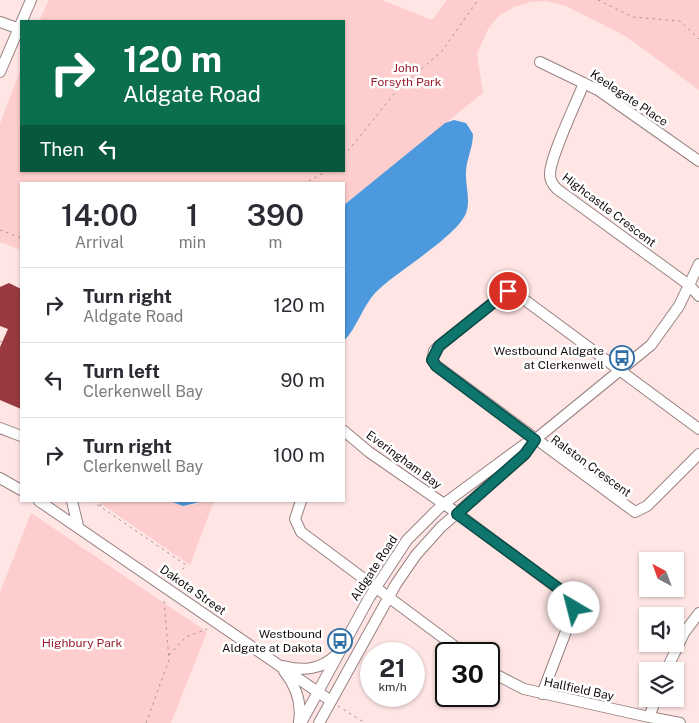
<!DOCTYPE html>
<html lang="en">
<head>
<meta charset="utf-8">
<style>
	:root { --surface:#fff; --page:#f2f2f3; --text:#2b2b33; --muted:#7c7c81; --line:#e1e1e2 }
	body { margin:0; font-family:"Public Sans",sans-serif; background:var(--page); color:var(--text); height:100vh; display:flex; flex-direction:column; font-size:19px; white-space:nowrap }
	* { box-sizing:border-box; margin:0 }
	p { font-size:16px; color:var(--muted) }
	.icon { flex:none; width:28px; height:28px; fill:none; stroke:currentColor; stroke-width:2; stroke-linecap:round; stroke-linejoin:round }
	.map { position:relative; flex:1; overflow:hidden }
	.sheet { position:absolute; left:20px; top:182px; width:325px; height:320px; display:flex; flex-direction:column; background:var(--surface); border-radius:0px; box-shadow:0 1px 4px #0004 }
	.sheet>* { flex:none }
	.top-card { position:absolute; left:20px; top:20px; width:325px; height:152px; border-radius:0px; box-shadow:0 1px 4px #0004; background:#0b6e4f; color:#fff; overflow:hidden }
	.needle { width:32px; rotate:319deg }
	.buttons { position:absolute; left:639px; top:552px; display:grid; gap:10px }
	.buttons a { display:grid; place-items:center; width:45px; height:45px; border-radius:0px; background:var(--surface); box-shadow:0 1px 4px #0004; font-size:25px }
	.speed { position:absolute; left:360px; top:642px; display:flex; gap:10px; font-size:25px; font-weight:700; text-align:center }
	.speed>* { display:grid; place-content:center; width:65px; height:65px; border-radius:50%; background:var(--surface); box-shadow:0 1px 4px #0004; line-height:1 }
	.speed small { font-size:12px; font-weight:400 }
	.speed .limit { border:2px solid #111; border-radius:8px; background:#fff; color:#111 }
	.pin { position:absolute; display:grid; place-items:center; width:42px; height:42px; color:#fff; margin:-21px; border:2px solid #fff; border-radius:50%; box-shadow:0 1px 5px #0007 }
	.me { position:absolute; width:55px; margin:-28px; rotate:323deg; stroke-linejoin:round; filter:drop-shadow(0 0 4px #0008) }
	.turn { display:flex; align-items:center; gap:18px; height:105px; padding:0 20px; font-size:22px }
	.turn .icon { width:65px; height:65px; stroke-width:2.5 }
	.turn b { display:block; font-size:35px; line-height:42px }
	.then { display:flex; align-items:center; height:48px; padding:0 20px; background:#0003; gap:10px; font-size:19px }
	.eta { display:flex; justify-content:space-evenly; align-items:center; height:85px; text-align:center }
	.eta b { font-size:30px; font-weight:600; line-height:35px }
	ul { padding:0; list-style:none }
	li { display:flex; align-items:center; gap:15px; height:75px; padding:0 20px; border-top:1px solid var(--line) }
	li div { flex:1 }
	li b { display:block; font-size:19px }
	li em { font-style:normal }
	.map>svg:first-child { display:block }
	.green { fill:#fdcecd }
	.water { fill:#4d99dd }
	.building { fill:#983a3f }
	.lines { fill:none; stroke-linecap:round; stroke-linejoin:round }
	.minor-casing { stroke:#988281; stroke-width:12 }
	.path { stroke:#a79494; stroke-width:1; stroke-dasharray:2.5 4; stroke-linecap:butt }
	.minor { stroke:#fff; stroke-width:10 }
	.route-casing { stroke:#0a4d48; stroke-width:12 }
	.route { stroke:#0f766e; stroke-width:9 }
	.labels { text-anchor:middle; stroke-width:5; stroke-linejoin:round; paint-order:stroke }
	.park-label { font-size:12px; fill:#981e2d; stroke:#fff }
	.street-label { font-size:12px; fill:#140c0c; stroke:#fff }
	.poi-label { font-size:12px; fill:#140c0c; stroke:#fff; text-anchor:end }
</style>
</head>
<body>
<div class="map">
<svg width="699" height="723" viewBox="0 0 699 723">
	<rect width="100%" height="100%" fill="#ffe6e5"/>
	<path class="green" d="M49 0H382L432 20 447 0H699V90L627 37 566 6 546 1 530 2 514 7 500 15 489 27 477 54 483 93 344 205V184H21V250L0 242V124L21 68V171H344V21H39Z
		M97 501H170L195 505 204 501H214L190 565Z
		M31 513 207 632 171 723H0V592Z"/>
	<path class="water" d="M454 120 466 123 473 134C473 147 467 158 466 171 465 185 471 200 466 213 457 237 395 272 375 293 362 308 357 327 344 341V205L445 123Z
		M170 501H204L183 506Z"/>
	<path class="building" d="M9 283 21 289V409L0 400V347L8 329 0 326V287Z"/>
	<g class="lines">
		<defs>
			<path id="minor" d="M0 22 17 28
				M540 62 598 90 699 161
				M0 72 31 0
				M584 83C577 101 549 159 550 175 550 181 553 185 557 189L689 285 699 296
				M0 428 21 436
				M699 429 514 292 504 294 439 346 434 351 432 360 437 366 635 512 647 506 699 454
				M344 431 369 452 457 513 572 599 574 604 573 613 542 694
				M0 478 21 490
				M39 501 331 701
				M72 501 78 526
				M301 501 295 519 301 532 465 654
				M283 666C303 671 320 670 335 656
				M284 671C296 686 302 703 299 722
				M489 671 524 689 649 717 656 699
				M666 671 684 633 699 613
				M649 717 680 723
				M301 723 369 598 407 540 441 506 525 444 531 443
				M319 723 396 584 416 555 441 527 525 454 531 443 651 345 679 306 699 264"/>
		</defs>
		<use href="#minor" class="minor-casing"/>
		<path class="path" d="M598 0 633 17 680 21 699 39
			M344 156 398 89 442 51 478 0
			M303 184 327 171
			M0 230 21 238
			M0 341 2 342
			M92 501 186 565 173 582
			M100 506 103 501
			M169 655 186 637 207 629
			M338 706 365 723
			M146 723 169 660 164 599"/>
		<use href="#minor" class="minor"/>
	</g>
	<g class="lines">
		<defs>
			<path id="route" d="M508 291 439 346 432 360 436 366 535 440 525 454 457 514 565 593 572 599 574 608"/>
		</defs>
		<use href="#route" class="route-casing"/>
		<use href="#route" class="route"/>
	</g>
	<defs>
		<symbol id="bus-ring" viewBox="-11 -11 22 22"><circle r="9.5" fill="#fff" stroke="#306fa6" stroke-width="1.5"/><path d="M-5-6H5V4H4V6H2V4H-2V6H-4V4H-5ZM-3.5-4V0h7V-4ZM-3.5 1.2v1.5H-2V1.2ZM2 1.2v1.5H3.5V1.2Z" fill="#306fa6"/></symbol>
	</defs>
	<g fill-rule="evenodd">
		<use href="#bus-ring" x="608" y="344" width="28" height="28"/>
		<use href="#bus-ring" x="326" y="627" width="28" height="28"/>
	</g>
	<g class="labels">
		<g class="park-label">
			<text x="406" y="72">John<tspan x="406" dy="14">Forsyth Park</tspan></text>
			<text x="82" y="647">Highbury Park</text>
		</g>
		<g class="street-label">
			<text transform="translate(629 98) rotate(34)" y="4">Keelegate Place</text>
			<text transform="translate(609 210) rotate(37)" y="4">Highcastle Crescent</text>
			<text transform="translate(404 460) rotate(36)" y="4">Everingham Bay</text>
			<text transform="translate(591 466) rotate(36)" y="4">Ralston Crescent</text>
			<text transform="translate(374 568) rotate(-57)" y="4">Aldgate Road</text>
			<text transform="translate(193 590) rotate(35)" y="4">Dakota Street</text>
			<text transform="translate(579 689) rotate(12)" y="4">Hallfield Bay</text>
		</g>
		<g class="poi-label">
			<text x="604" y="355">Westbound Aldgate<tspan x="604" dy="14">at Clerkenwell</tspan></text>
			<text x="322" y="638">Westbound<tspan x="322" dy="14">Aldgate at Dakota</tspan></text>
		</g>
	</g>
</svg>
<div class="buttons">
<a><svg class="needle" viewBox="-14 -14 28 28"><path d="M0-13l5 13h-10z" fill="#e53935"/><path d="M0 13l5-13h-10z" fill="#7c7c81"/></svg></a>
<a><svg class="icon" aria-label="sound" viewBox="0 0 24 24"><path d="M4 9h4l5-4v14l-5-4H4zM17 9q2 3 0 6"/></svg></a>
<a><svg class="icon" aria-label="layers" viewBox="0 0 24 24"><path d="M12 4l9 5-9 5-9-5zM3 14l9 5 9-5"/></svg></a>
</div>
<div class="speed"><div>21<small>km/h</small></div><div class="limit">30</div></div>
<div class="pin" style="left:508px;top:291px;background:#d93025"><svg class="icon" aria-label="arrive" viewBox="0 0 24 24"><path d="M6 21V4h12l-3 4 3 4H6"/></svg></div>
<svg class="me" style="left:574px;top:608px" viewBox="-20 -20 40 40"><circle r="19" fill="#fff"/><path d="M0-13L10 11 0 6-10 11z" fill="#0f766e"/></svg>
<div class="top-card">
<div class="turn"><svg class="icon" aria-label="right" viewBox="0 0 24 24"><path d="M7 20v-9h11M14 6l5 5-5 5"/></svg><div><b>120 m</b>Aldgate Road</div></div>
<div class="then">Then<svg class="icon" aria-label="left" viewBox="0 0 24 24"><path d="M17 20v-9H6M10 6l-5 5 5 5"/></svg></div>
</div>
<section class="sheet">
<div class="eta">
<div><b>14:00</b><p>Arrival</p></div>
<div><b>1</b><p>min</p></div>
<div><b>390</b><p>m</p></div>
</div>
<ul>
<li><svg class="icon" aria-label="right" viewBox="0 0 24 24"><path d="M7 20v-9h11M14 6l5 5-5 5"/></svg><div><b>Turn right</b><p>Aldgate Road</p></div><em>120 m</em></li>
<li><svg class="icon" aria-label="left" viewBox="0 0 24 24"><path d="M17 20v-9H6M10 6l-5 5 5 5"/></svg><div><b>Turn left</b><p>Clerkenwell Bay</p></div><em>90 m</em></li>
<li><svg class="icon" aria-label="right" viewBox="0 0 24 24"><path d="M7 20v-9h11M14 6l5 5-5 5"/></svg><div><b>Turn right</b><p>Clerkenwell Bay</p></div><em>100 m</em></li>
</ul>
</section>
</div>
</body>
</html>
